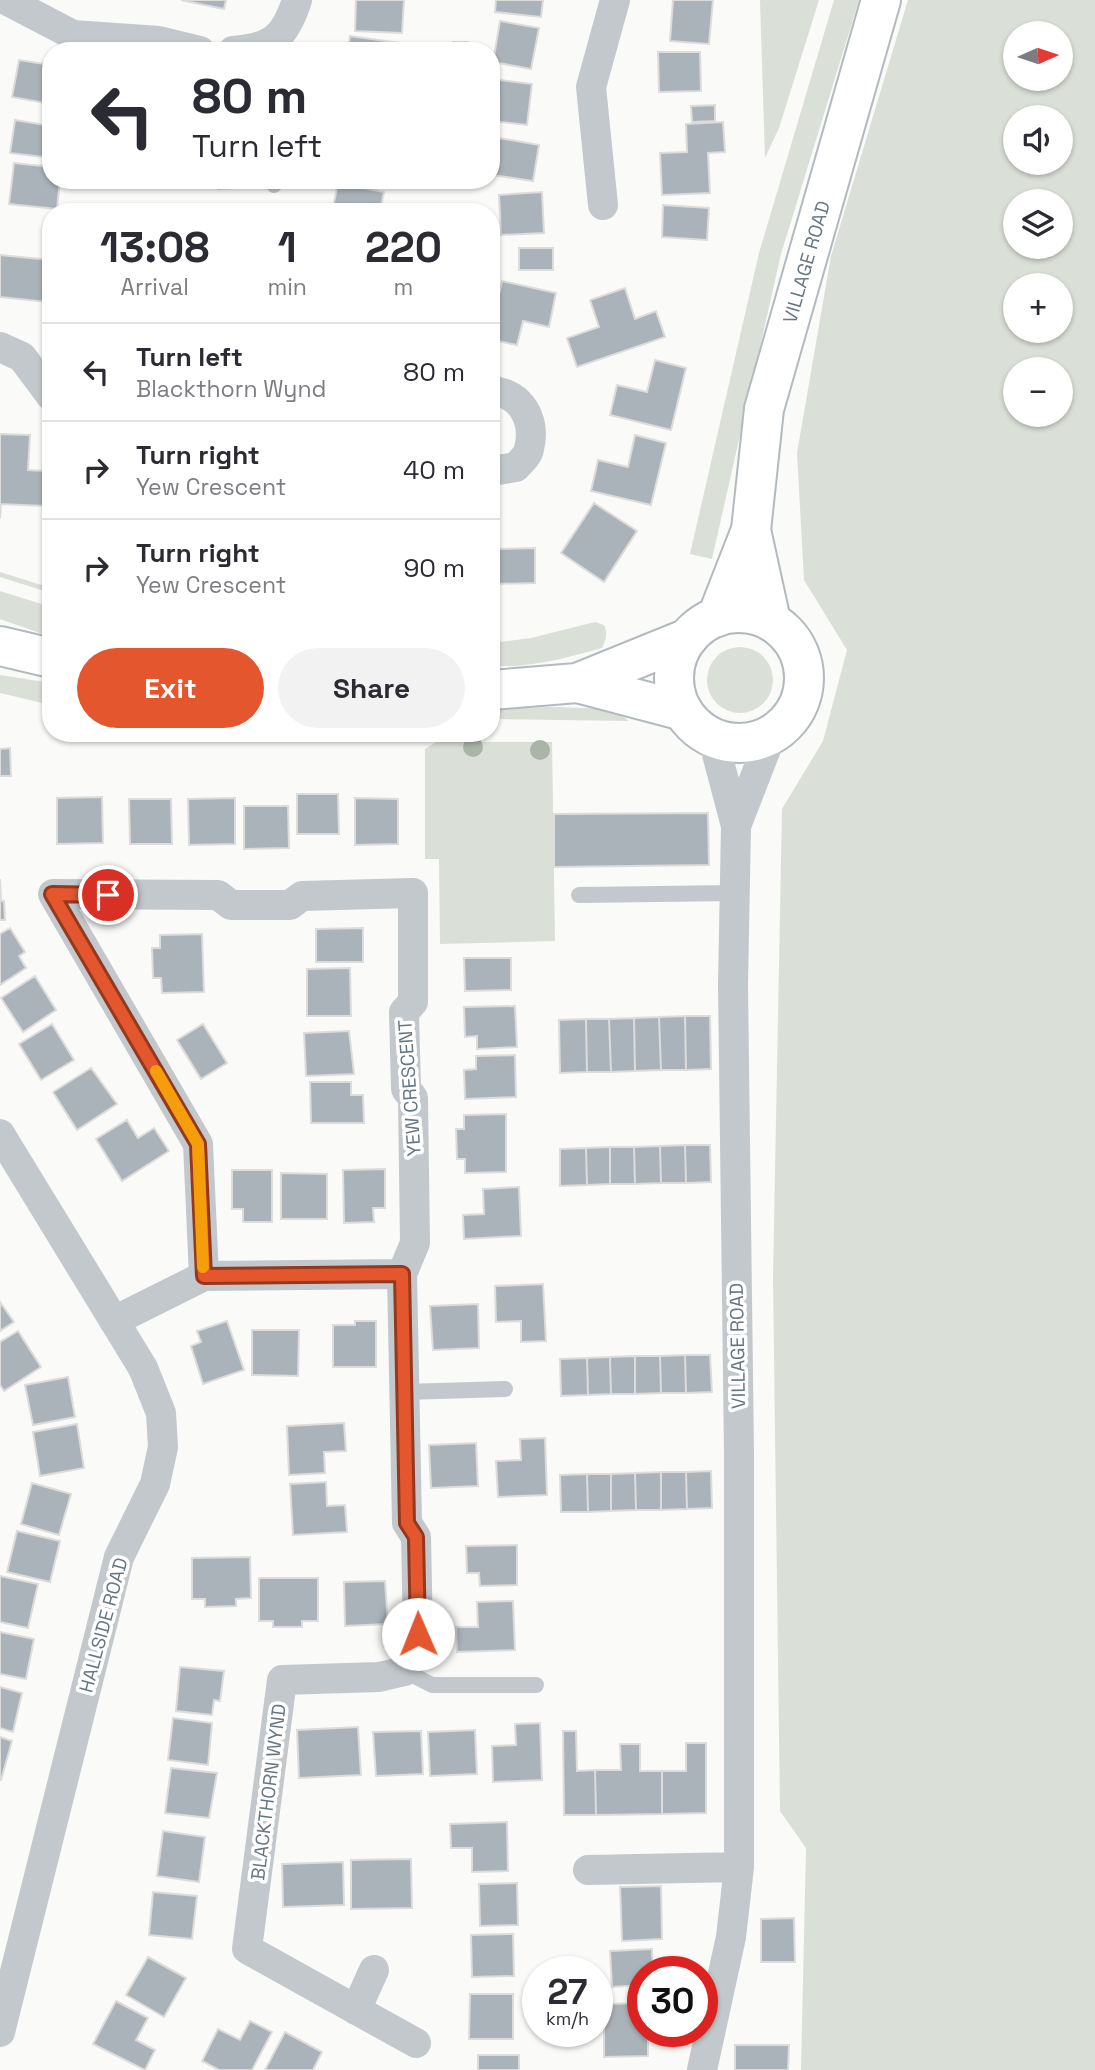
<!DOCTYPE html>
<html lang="en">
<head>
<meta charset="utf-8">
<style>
	:root { --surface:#fff; --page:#f2f2f3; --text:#2b2b33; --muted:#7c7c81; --line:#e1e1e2; --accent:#e4572e }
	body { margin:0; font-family:"Space Grotesk",sans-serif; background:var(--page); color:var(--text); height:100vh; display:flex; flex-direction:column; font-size:26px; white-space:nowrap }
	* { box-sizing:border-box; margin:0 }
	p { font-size:23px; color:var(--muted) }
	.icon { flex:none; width:38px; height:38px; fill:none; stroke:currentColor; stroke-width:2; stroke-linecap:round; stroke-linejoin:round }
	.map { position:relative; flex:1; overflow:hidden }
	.panel { position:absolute; left:42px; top:203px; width:458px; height:539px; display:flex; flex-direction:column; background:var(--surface); border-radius:28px; box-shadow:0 2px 5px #0004 }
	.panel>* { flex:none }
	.banner { position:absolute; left:42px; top:42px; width:458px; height:147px; border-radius:28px; box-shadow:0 2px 5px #0004; background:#fff; color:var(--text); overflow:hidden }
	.needle { width:46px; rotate:87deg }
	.tools { position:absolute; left:1003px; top:21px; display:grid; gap:14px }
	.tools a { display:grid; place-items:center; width:70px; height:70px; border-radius:50%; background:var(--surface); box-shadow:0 2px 5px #0004; font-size:35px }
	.speed { position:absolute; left:522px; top:1956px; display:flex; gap:14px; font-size:35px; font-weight:700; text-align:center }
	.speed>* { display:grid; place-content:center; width:91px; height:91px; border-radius:50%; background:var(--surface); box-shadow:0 2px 5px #0004; line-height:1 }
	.speed small { font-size:18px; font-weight:400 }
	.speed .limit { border:10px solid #d22; background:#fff; color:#111 }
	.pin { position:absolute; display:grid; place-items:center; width:60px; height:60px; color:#fff; margin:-30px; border:4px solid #fff; border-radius:50%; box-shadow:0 2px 7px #0007 }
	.me { position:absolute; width:77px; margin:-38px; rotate:359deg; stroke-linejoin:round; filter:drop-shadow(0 0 5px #0008) }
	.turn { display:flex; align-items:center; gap:24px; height:147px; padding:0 35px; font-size:32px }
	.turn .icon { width:91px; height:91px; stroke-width:2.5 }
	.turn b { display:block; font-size:49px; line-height:60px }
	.eta { display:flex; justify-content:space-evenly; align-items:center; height:119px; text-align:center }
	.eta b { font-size:42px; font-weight:700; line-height:49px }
	.primary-button { display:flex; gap:14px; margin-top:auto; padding:14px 35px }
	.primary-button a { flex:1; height:80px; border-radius:42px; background:var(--accent); color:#fff; font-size:28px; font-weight:700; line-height:80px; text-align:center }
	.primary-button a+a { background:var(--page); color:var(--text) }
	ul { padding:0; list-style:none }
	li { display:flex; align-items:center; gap:21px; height:98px; padding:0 35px; border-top:2px solid var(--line) }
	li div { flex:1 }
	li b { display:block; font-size:26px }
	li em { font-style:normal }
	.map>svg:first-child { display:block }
	.green { fill:#dadfd7; fill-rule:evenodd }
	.building { fill:#aab3b9; stroke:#dcdcda; stroke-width:2 }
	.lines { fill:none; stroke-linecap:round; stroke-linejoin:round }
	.secondary-casing { stroke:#b3babf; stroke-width:42 }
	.lane { stroke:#c3c8cc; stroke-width:16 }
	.street { stroke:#c3c8cc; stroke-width:30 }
	.secondary { stroke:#fff; stroke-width:38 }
	.tree { fill:#aab4a7 }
	.route-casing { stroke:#94391e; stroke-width:18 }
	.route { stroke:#e4572e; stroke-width:12 }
	.slow { stroke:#f59e0b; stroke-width:12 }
	.labels { text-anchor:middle; stroke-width:7; stroke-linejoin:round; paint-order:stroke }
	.street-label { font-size:19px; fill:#657683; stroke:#fff }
</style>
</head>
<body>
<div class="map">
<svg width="1095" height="2070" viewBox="0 0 1095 2070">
	<rect width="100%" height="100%" fill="#fafaf8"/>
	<path class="green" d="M760 0H819L779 128 765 158Z
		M834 0H859L781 254 712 559 690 554 759 253Z
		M908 0H1095V2070H801L806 1848 780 1811 773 1277 782 809 823 741 847 650 804 580 797 453 831 256ZM1015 33H1060V79H1015ZM1060 117V163H1015V117ZM1060 201V247H1015V201ZM1015 285H1060V331H1015ZM1015 369H1060V415H1015Z
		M0 572 51 588V593L0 577Z
		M0 591 51 607V637L0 619Z
		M595 622 604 625C608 633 606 640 602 648 566 658 530 668 492 666V643L531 638Z
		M707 680a33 33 0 1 1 66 0a33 33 0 1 1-66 0Z
		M0 675 51 683V705L0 693Z
		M560 707C582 709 611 705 629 721L492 719V708Z
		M436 742H552L555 941 440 944 439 859H425V749Z"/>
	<path class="building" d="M181 0H226L224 9Z
		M356 0H404L402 33 355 31Z
		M496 0H543L541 17 495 12Z
		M673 0H713L709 44 670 41Z
		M500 21 539 28 531 69 493 62Z
		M350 36 400 43 399 51H348Z
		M453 42H468V51H453Z
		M658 52H700L701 91 659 92Z
		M19 60 51 65V104L12 97Z
		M493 79 532 84 527 125 492 121Z
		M715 105V121L692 122 691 106Z
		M15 120 51 126V158L10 153Z
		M723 122 725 152 708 153 710 193 662 195 660 153 687 152 686 124Z
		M493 137 539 145 533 181 492 175Z
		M14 163 51 167V180H60L57 209 9 204Z
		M218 180H254V187L218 189Z
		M338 183 384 192 380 212H332Z
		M542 192 544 233 501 235 499 195Z
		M663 205 709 208 707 240 662 237Z
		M519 248H553V270H519Z
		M0 255 51 260 47 302 0 297Z
		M502 281 556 293 549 327 523 321 517 345 492 340V327Z
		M625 288 635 319 656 311 665 337 577 367 567 338 599 327 590 300Z
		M655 360 686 368 671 430 610 415 617 385 647 392Z
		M0 434 30 435 28 470 46 471 45 506 1 504 0 519Z
		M635 435 666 443 651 505 591 491 598 460 628 467Z
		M594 503 637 531 604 582 561 553Z
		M492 519H496L497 549 535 548V583L492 584Z
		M10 748 11 776H0V749Z
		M297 794H338L339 834H297Z
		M102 797 103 843 57 844V798Z
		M235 798V844L189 845 188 799Z
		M355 798 398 799V844L355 845Z
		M129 799H171L172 844H130Z
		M244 806H288L289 848 244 849Z
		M708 813 709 865 554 867V814Z
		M0 879 1 901H4L5 920H0Z
		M10 928 25 952 19 956 26 968 0 985V934Z
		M363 928V962H316V929Z
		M202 934 204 992 162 993 161 978H153L152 948H160V935Z
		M464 958H511V990L465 991Z
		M350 968 351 1016H307V969Z
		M35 976 56 1010 23 1032 1 998Z
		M515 1006 517 1047 477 1049V1036L465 1037 464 1007Z
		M685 1016 686 1070H661L659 1017Z
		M685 1016H710L711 1069 686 1070Z
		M659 1017 661 1070 635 1071 634 1018Z
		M634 1018 635 1071 611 1072 609 1019Z
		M586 1019 587 1072 560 1073 559 1020Z
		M586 1019H609L611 1072H587Z
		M52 1024 74 1060 41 1080 19 1044Z
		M203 1024 227 1063 201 1079 177 1040Z
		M349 1031 354 1074 306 1076 304 1033Z
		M515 1055 516 1097 465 1099 464 1070 476 1069V1056Z
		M91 1068 117 1104 77 1130 53 1092Z
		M310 1082H351V1095H363L364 1123H311Z
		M506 1114V1172L465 1173V1159H457L456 1129H464V1115Z
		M127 1120 138 1138 154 1128 169 1151 122 1181 96 1139Z
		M685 1145 686 1183H661L660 1146Z
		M685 1145H710L711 1182 686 1183Z
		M660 1146 661 1183 635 1184 634 1147Z
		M610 1147V1184L587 1185 586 1148Z
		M610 1147H634L635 1184H610Z
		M586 1148 587 1185 560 1186V1149Z
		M385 1169V1208H373L374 1222 344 1223 343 1170Z
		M232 1170H272V1222H243V1209H232Z
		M281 1173 327 1174V1219H281Z
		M519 1187 521 1236 464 1239 463 1215 484 1214 483 1189Z
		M543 1284 546 1341 521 1342V1321L496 1322 495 1286Z
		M0 1302 14 1322 0 1331Z
		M478 1304 479 1348 433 1350 430 1306Z
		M227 1321 244 1370 203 1384 191 1346 201 1342 197 1331Z
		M355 1321H376V1367H333V1325H355Z
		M252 1330H299L298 1376 252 1375Z
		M18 1331 41 1367 4 1391 0 1385V1342Z
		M685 1355 686 1393H661L660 1356Z
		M685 1355H710L712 1392 686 1393Z
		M635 1356V1394H611L610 1357Z
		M635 1356H660L661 1393 635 1394Z
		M610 1357 611 1394 588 1395 587 1358Z
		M587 1358 588 1395 561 1396 560 1359Z
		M68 1377 75 1417 33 1425 25 1385Z
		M344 1423 346 1451 324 1452 325 1473 289 1475 287 1426Z
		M77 1424 84 1468 40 1476 33 1432Z
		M545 1438 547 1495 498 1497 496 1461 521 1460 520 1439Z
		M476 1443 478 1486 431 1488 429 1445Z
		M711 1471 712 1508 687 1509 686 1472Z
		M661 1472H686L687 1509 661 1510Z
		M661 1472V1510H636L635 1473Z
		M635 1473 636 1510 611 1511V1474Z
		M587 1474 588 1512H561L560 1475Z
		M587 1474H611V1511L588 1512Z
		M326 1482 327 1506 345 1505 347 1532 293 1535 290 1484Z
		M32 1483 71 1494 59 1535 21 1524Z
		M17 1531 60 1541 50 1582 7 1572Z
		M517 1545V1585L480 1586 479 1573H467L466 1546Z
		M250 1557 251 1598 236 1599V1606L205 1607V1599H192V1558Z
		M0 1576 38 1584 28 1628 0 1622Z
		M259 1578H318V1621H302V1627H273V1621H259Z
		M385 1581 388 1624 345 1626 344 1582Z
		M513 1601 515 1650 457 1652 456 1627H478L477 1602Z
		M0 1632 34 1639 26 1679 0 1674Z
		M180 1667 224 1671 220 1701 214 1700 212 1715 176 1711Z
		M0 1687 22 1693 13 1732 0 1728Z
		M173 1718 212 1723 208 1765 168 1760Z
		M540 1723 542 1780 493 1782 492 1746 516 1745 515 1724Z
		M358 1727 361 1775 299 1778 297 1730Z
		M475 1730 477 1774 430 1776 428 1732Z
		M421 1731 423 1774 376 1776 373 1732Z
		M563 1731H576L577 1771 595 1770 596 1815H564Z
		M0 1737 12 1741 1 1780H0Z
		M686 1743H706V1813L662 1814V1771H686Z
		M620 1744H640V1771H662V1814L596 1815 595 1770H621Z
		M171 1768 217 1773 209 1818 165 1813Z
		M507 1822 508 1871 472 1872V1848H451L450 1824Z
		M163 1831 205 1837 199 1882 157 1876Z
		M411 1859 412 1908 351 1909V1860Z
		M343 1862 344 1905 283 1907 282 1864Z
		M517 1883 518 1925 480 1926 479 1884Z
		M661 1886 662 1939 622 1941 620 1887Z
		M153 1892 197 1896 192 1939 149 1935Z
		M794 1918 795 1962H761V1919Z
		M513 1934 514 1976 472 1977 471 1935Z
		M652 1949 653 1972H642V1985L612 1987 610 1951Z
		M148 1957 186 1978 164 2017 126 1995Z
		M470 1994H513V2039H469Z
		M116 2001 148 2018 136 2040 155 2050 145 2070 93 2044Z
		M642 2003V2032H648V2056L604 2057V2004Z
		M250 2021 272 2032 252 2070H219L202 2061 218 2029 240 2040Z
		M285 2032 322 2052 313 2070H265Z
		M735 2045H789L788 2070H735Z
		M478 2055H519V2070H478Z"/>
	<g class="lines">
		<defs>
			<g id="secondary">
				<path d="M751 530 771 621"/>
				<circle cx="739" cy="678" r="65"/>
				<path id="s1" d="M717 617 751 530 764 409 881 0"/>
				<path d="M0 646 51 658"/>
				<path d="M577 683 683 711"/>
				<path d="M492 690 577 683 688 638"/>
			</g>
		</defs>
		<use href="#secondary" class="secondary-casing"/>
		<path class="lane" d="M273 180 274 185
			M579 895 735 893
			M405 1392 505 1389
			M405 1671 432 1685H536"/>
		<path class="street" d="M6 0 73 35 159 41 200 51
			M233 51C272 48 285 38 297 0
			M603 205 591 87 615 0
			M0 347 22 357 51 396
			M492 391C522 393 536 421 529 449 528 456 520 462 516 467L492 471
			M736 826 771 736
			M0 1134 143 1368 161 1413 163 1447 155 1484 119 1557 0 2032
			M204 1276 198 1144 53 894 218 895 231 905H290L302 896 413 893V1002L404 1012 406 1089 413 1098 415 1243 402 1274 407 1523 416 1537 418 1635 405 1671 379 1677 282 1680 247 1949 416 2043
			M114 1321 204 1276 402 1274
			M588 1870 739 1867
			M356 2010 374 1970
			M702 2070 731 1937 739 1867V1453L733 985 736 826 713 739"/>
		<use href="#secondary" class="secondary"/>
	</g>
	<g class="tree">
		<circle cx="473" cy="747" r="10"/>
		<circle cx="540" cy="750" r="10"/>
	</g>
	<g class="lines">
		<defs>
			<path id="route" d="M108 895 52 894 198 1144 204 1276 402 1274 407 1523 416 1537 418 1634"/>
		</defs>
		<use href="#route" class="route-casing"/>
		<use href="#route" class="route"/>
		<path class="slow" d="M156 1071 198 1144 203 1267"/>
	</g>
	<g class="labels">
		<g class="street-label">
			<text dy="7" stroke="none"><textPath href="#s1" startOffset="368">VILLAGE ROAD</textPath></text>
			<text transform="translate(409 1088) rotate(-94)" y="7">YEW CRESCENT</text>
			<text transform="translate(737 1346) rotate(-91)" y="7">VILLAGE ROAD</text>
			<text transform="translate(103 1625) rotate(-75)" y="7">HALLSIDE ROAD</text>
			<text transform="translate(268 1792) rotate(-83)" y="7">BLACKTHORN WYND</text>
		</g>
	</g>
</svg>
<div class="tools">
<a><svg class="needle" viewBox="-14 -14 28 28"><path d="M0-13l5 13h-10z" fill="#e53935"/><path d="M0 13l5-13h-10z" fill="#7c7c81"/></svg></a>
<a><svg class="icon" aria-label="sound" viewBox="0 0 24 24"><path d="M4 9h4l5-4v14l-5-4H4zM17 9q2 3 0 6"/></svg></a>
<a><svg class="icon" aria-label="layers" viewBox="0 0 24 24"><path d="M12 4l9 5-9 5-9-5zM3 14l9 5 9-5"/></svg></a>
<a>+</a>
<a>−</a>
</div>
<div class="speed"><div>27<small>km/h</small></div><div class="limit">30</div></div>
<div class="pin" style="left:108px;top:895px;background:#d93025"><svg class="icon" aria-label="arrive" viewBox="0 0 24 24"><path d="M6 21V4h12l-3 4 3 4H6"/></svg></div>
<svg class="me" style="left:418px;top:1634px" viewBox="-20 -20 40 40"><circle r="19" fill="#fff"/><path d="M0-13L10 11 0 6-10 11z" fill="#e4572e"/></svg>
<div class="banner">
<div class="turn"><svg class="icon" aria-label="left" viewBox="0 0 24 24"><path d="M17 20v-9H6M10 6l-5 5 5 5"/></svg><div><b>80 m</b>Turn left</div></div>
</div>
<section class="panel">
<div class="eta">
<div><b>13:08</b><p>Arrival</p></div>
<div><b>1</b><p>min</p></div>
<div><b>220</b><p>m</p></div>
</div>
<ul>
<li><svg class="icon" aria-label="left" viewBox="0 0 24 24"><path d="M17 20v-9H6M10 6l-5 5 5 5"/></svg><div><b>Turn left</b><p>Blackthorn Wynd</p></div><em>80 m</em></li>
<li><svg class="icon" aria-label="right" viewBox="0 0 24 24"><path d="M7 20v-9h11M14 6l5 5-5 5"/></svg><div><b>Turn right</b><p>Yew Crescent</p></div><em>40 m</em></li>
<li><svg class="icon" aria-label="right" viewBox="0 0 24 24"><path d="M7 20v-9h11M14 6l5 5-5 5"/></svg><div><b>Turn right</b><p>Yew Crescent</p></div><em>90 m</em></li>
</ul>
<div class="primary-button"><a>Exit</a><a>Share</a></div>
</section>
</div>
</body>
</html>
